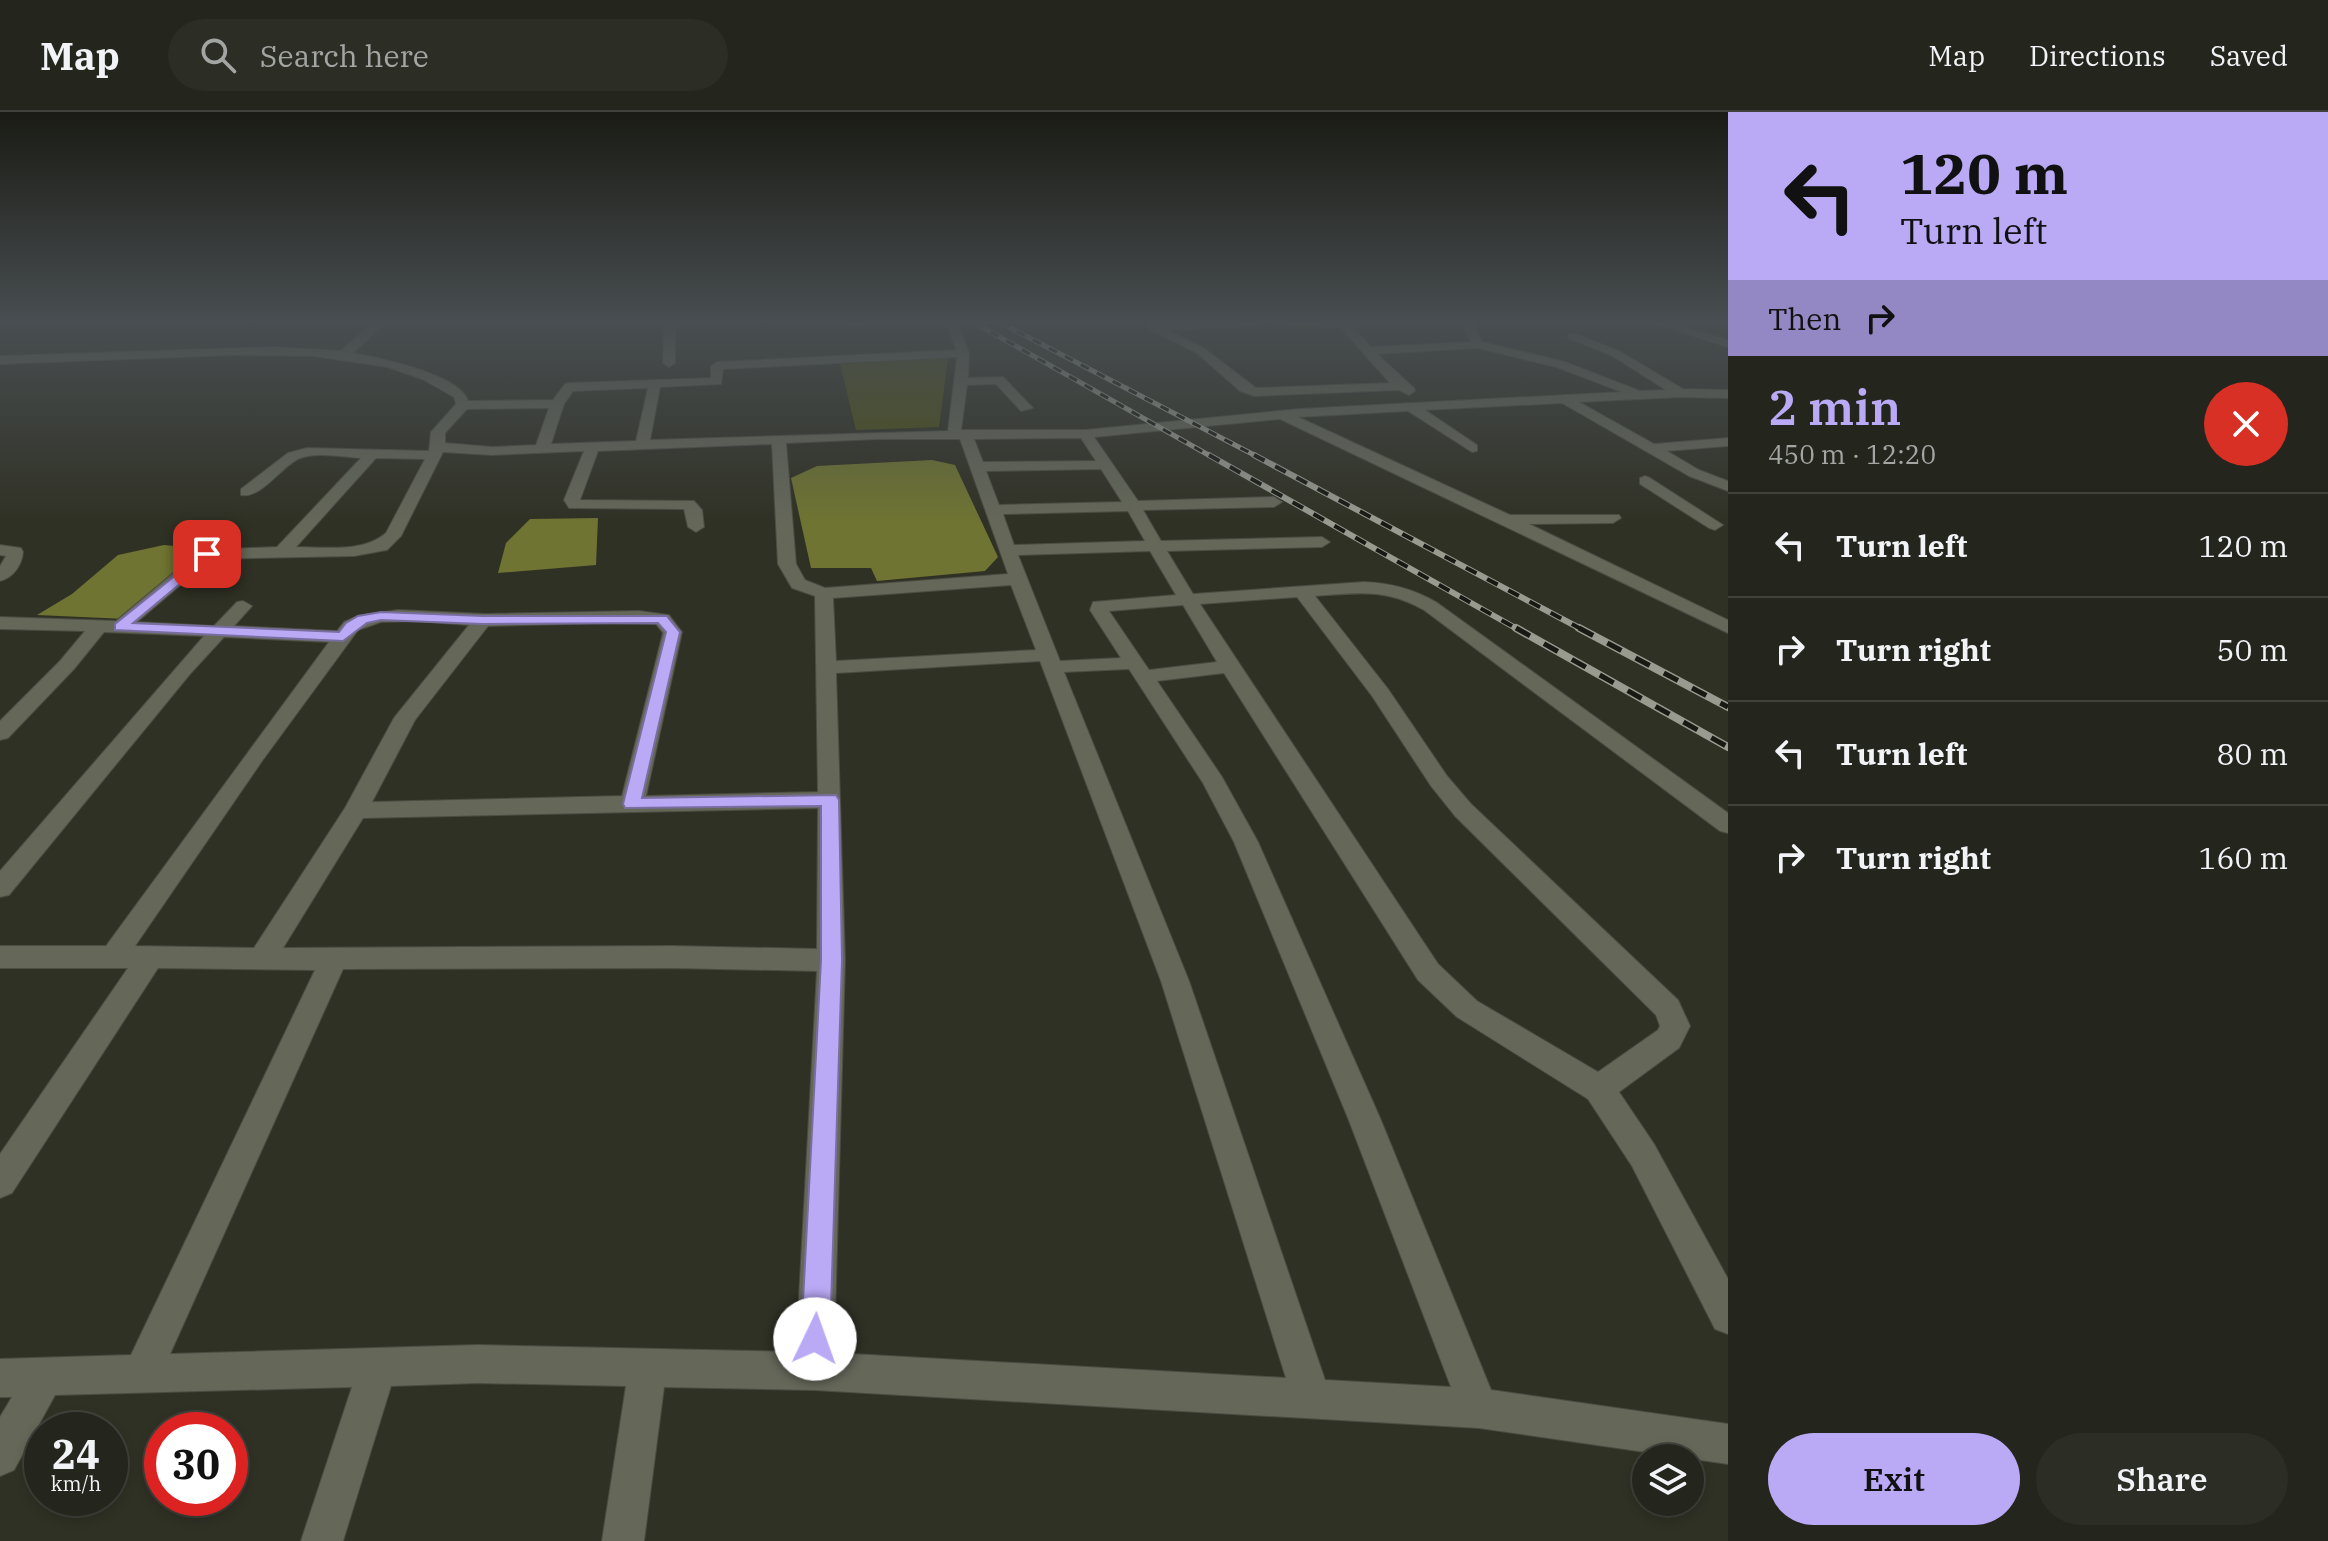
<!DOCTYPE html>
<html lang="en">
<head>
<meta charset="utf-8">
<style>
	:root { --surface:#24251c; --page:#2c2d25; --text:#f1f3f6; --muted:#a3a5a3; --line:#41423b; --accent:#baaaf6 }
	body { margin:0; font-family:"IBM Plex Serif",serif; background:var(--page); color:var(--text); height:100vh; display:flex; flex-direction:column; font-size:30px; white-space:nowrap }
	* { box-sizing:border-box; margin:0 }
	p { font-size:26px; color:var(--muted) }
	.icon { flex:none; width:44px; height:44px; fill:none; stroke:currentColor; stroke-width:2; stroke-linecap:round; stroke-linejoin:round }
	.map { position:relative; flex:1; overflow:hidden }
	.panel { display:flex; flex-direction:column; background:var(--surface); width:600px }
	.panel>* { flex:none }
	.hud { background:#baaaf6; color:#111; overflow:hidden }
	.buttons { position:absolute; left:1632px; top:1332px; display:grid; gap:16px }
	.buttons a { display:grid; place-items:center; width:72px; height:72px; border-radius:50%; background:var(--surface); box-shadow:0 4px 12px #0003,0 0 0 2px var(--line); font-size:40px }
	.speed { position:absolute; left:24px; top:1300px; display:flex; gap:16px; font-size:40px; font-weight:700; text-align:center }
	.speed>* { display:grid; place-content:center; width:104px; height:104px; border-radius:50%; background:var(--surface); box-shadow:0 4px 12px #0003,0 0 0 2px var(--line); line-height:1 }
	.speed small { font-size:20px; font-weight:400 }
	.speed .limit { border:12px solid #d22; background:#fff; color:#111 }
	.pin { position:absolute; display:grid; place-items:center; width:68px; height:68px; color:#fff; margin:-34px; border-radius:16px; box-shadow:0 4px 12px #0006 }
	.me { position:absolute; width:88px; margin:-44px; rotate:3deg; stroke-linejoin:round; filter:drop-shadow(0 0 6px #0008) }
	.turn { display:flex; align-items:center; gap:28px; height:168px; padding:0 40px; font-size:36px }
	.turn .icon { width:104px; height:104px; stroke-width:2.5 }
	.turn b { display:block; font-size:56px; line-height:68px }
	.then { display:flex; align-items:center; height:76px; padding:0 40px; background:#0003; gap:16px; font-size:30px }
	.round { display:grid; place-items:center; flex:none; width:84px; height:84px; border-radius:42px; background:var(--page) }
	.overview { display:flex; align-items:center; justify-content:space-between; height:136px; padding:0 40px }
	h1 { font-size:48px; font-weight:600; line-height:60px; color:var(--accent) }
	.action { display:flex; gap:16px; margin-top:auto; padding:16px 40px }
	.action a { flex:1; height:92px; border-radius:48px; background:var(--accent); color:#111; font-size:32px; font-weight:600; line-height:92px; text-align:center }
	.action a+a { background:var(--page); color:var(--text) }
	ul { padding:0; list-style:none }
	li { display:flex; align-items:center; gap:24px; height:104px; padding:0 40px; border-top:2px solid var(--line) }
	li div { flex:1 }
	li b { display:block; font-size:30px }
	li em { font-style:normal }
	header { display:flex; align-items:center; gap:48px; box-sizing:border-box; height:112px; padding:0 40px; background:var(--surface); border-bottom:2px solid var(--line) }
	header strong { font-size:38px }
	nav { display:flex; gap:44px; margin-inline-start:auto; font-size:28px }
	.search { width:560px; height:72px; background:var(--page); display:flex; align-items:center; gap:20px; box-sizing:border-box; padding:0 28px; border-radius:44px; color:var(--muted); font-size:30px }
	main { display:flex; flex:1; min-height:0 }
	.map>svg:first-child { display:block }
	.green { fill:#4d5118 }
	.water { fill:#6f7432 }
	.lines { fill:none; stroke-linecap:round; stroke-linejoin:round }
	.minor-casing { stroke:#4b4c42; stroke-width:2 }
	.minor { fill:#656759; fill-rule:evenodd }
	.rail-far2-casing { stroke:#999b91; stroke-width:5 }
	.rail-far1-casing { stroke:#999b91; stroke-width:6 }
	.rail-casing { stroke:#999b91; stroke-width:8 }
	.rail-far2 { stroke:#181913; stroke-width:3; stroke-dasharray:9; stroke-linecap:butt }
	.rail-far1 { stroke:#181913; stroke-width:4; stroke-dasharray:12; stroke-linecap:butt }
	.rail { stroke:#181913; stroke-width:5; stroke-dasharray:16; stroke-linecap:butt }
	.route { fill:#baaaf6; stroke:#796ea0; stroke-width:2 }
</style>
</head>
<body>
<header>
<strong>Map</strong>
<div class="search"><svg class="icon" aria-label="search" viewBox="0 0 24 24"><circle cx="10" cy="10" r="6"/><path d="M15 15l6 6"/></svg>Search here</div>
<nav><a>Map</a><a>Directions</a><a>Saved</a></nav>
</header>
<main>
<div class="map">
<svg width="1728" height="1429" viewBox="0 0 1728 1429">
	<rect width="100%" height="100%" fill="#303125"/>
	<path class="green" d="M948 246 939 315 856 318 840 252Z"/>
	<path class="water" d="M932 348 955 353 998 445 985 459 877 469 871 456H811L791 366 817 354Z
		M598 406 596 453 498 461 506 431 530 407Z
		M164 433 206 437 126 507 37 503 72 482 118 443Z"/>
	<g class="lines">
		<defs>
			<path id="minor" d="M373 211H385L353 241C379 246 460 262 468 289L553 288 565 272 569 271 711 266V254L717 250 956 238 947 211H958L969 241 968 266 1003 265 1033 296 1021 299 996 272 967 273 961 318H1085L1299 297 1622 280 1556 255 1478 236 1377 242 1414 276 1415 279 1409 283 1399 278 1254 284 1240 279 1197 241 1151 218 1148 215 1154 212 1260 211 1255 214 1167 218 1205 237 1256 276 1390 271 1340 215 1290 214 1285 211H1349L1371 235 1471 230 1462 211H1473L1482 230 1565 250 1640 279 1666 278 1611 243 1568 226V222H1576L1619 239 1683 277 1728 278V286L1680 285 1579 290 1654 332 1728 326V334L1667 339 1699 358 1728 369V379L1689 364 1562 291 1425 298 1477 333V339L1472 340 1408 299 1298 305 1510 403H1619L1621 406 1613 411 1529 412 1728 508V521L1280 307 1094 325 1138 389 1274 385 1282 390 1274 395 1143 398 1161 429 1322 425 1330 430 1322 435 1167 439 1193 482 1364 470C1391 471 1413 477 1436 490L1728 701V721L1720 719 1424 498C1385 476 1358 481 1315 484L1388 577 1447 664 1471 692 1678 888 1690 914 1679 936 1619 980 1654 1032 1728 1167V1222L1715 1217 1632 1054 1588 987 1457 905 1418 868 1224 561 1157 569 1222 665 1258 730 1380 1006 1491 1278 1728 1312V1352L1479 1316 814 1278 664 1275 644 1429H602L626 1274 478 1271 391 1274 343 1429H301L352 1275 55 1283 14 1358 0 1364V1305L12 1285H0V1247L131 1243 315 858 158 856 12 1081 0 1086V1042L128 856H0V834H106L329 530 224 525 190 562 9 783 0 785V759L204 524 104 520 74 557 8 626 0 628V609L60 549 85 519 0 517V505L116 509 201 438 277 435 361 346C343 345 314 339 298 347 280 356 261 387 241 383V377L288 341 307 336 429 339 431 320 456 292 454 285 422 267 387 255 314 244 234 243 0 252V244L274 235 340 239ZM957 245 948 319 650 328 660 275 721 272 723 257ZM648 276 636 329 551 332 564 292 573 279ZM549 296 536 333 492 335 445 331V321L467 297ZM1081 326 1096 349 983 350 974 327ZM878 327H960L1008 462 825 476 805 468 796 452 786 331ZM772 332 778 452 792 476 815 484 818 680 646 684 682 520 669 503 639 499 485 502 398 498 358 504 344 510 337 519 234 514 252 494 243 489 237 490 214 514 137 510 211 447 354 444 387 438 401 424 443 340 492 343 584 339 564 388 569 396 684 397 688 415 696 420 704 415 702 398 694 389 580 388 598 339ZM376 346 425 347 386 421C363 441 325 435 296 435ZM1101 357 1122 390 999 393 986 359ZM1128 399 1145 429 1014 433 1003 402ZM1150 439 1176 483 1093 490 1090 498 1121 546 1060 549 1018 443ZM1011 473 1036 538 836 549 833 486ZM1297 485 1372 584 1431 674 1455 704 1656 903 1660 914 1658 918 1598 960 1477 889 1438 852 1200 492ZM1183 493 1217 550 1149 558 1109 499ZM416 509 469 513 394 606 345 696 254 836 135 834 262 649 358 518 381 510ZM601 511 656 512 663 521 622 684 372 690 415 608 488 514ZM1040 549 1161 869 1286 1266 834 1241 845 848 836 561ZM1129 557 1203 671 1234 730 1348 1006 1451 1275 1325 1268 1189 869 1064 560ZM818 696 817 837 673 834 283 836 363 706ZM673 856 817 859 796 1240 478 1233 170 1242 343 857Z
				M664 211H675V251L669 255 663 251Z
				M830 211H869L864 214Z
				M1652 211H1671L1728 228V235Z
				M1645 364 1650 366 1723 413 1715 418 1709 416 1640 372V366Z
				M0 433 21 436 23 440C22 453 13 466 0 469V454L6 444 0 443Z"/>
		</defs>
		<use href="#minor" class="minor-casing"/>
		<use href="#minor" class="minor"/>
		<defs>
			<path id="rail-far2" d="M975 211 1212 345
				M1001 211 1258 345"/>
			<path id="rail-far1" d="M1209 343 1519 518
				M1254 343 1583 518"/>
			<path id="rail" d="M1516 516 1728 635
				M1579 516 1728 595"/>
		</defs>
		<use href="#rail-far2" class="rail-far2-casing"/>
		<use href="#rail-far1" class="rail-far1-casing"/>
		<use href="#rail" class="rail-casing"/>
		<use href="#rail-far2" class="rail-far2"/>
		<use href="#rail-far1" class="rail-far1"/>
		<use href="#rail" class="rail"/>
	</g>
	<linearGradient id="sky" x2="0" y2="1"><stop stop-color="#1a1b14"/><stop offset="0.51" stop-color="#484e51"/><stop offset="1" stop-color="#484e51" stop-opacity="0"/></linearGradient>
	<rect width="1728" height="412" fill="url(#sky)"/>
	<path class="route" d="M207 438 213 442 212 445 133 511 339 520 346 511 358 504 381 500 483 504H667L680 520 642 686 836 683 839 688 842 848 830 1227 825 1237 815 1242 805 1237 801 1227 821 848V694L625 696 623 692 666 520 658 511 483 512 381 508 367 511 343 529 115 518V512Z"/>
</svg>
<div class="buttons">
<a><svg class="icon" aria-label="layers" viewBox="0 0 24 24"><path d="M12 4l9 5-9 5-9-5zM3 14l9 5 9-5"/></svg></a>
</div>
<div class="speed"><div>24<small>km/h</small></div><div class="limit">30</div></div>
<div class="pin" style="left:207px;top:442px;background:#d93025"><svg class="icon" aria-label="arrive" viewBox="0 0 24 24"><path d="M6 21V4h12l-3 4 3 4H6"/></svg></div>
<svg class="me" style="left:815px;top:1227px" viewBox="-20 -20 40 40"><circle r="19" fill="#fff"/><path d="M0-13L10 11 0 6-10 11z" fill="#baaaf6"/></svg>
</div>
<section class="panel">
<div class="hud">
<div class="turn"><svg class="icon" aria-label="left" viewBox="0 0 24 24"><path d="M17 20v-9H6M10 6l-5 5 5 5"/></svg><div><b>120 m</b>Turn left</div></div>
<div class="then">Then<svg class="icon" aria-label="right" viewBox="0 0 24 24"><path d="M7 20v-9h11M14 6l5 5-5 5"/></svg></div>
</div>
<div class="overview"><div><h1>2 min</h1><p>450 m · 12:20</p></div><a class="round" style="background:#d93025;color:#fff"><svg class="icon" aria-label="close" viewBox="0 0 24 24"><path d="M6 6l12 12M18 6L6 18"/></svg></a></div>
<ul>
<li><svg class="icon" aria-label="left" viewBox="0 0 24 24"><path d="M17 20v-9H6M10 6l-5 5 5 5"/></svg><div><b>Turn left</b></div><em>120 m</em></li>
<li><svg class="icon" aria-label="right" viewBox="0 0 24 24"><path d="M7 20v-9h11M14 6l5 5-5 5"/></svg><div><b>Turn right</b></div><em>50 m</em></li>
<li><svg class="icon" aria-label="left" viewBox="0 0 24 24"><path d="M17 20v-9H6M10 6l-5 5 5 5"/></svg><div><b>Turn left</b></div><em>80 m</em></li>
<li><svg class="icon" aria-label="right" viewBox="0 0 24 24"><path d="M7 20v-9h11M14 6l5 5-5 5"/></svg><div><b>Turn right</b></div><em>160 m</em></li>
</ul>
<div class="action"><a>Exit</a><a>Share</a></div>
</section>
</main>
</body>
</html>
